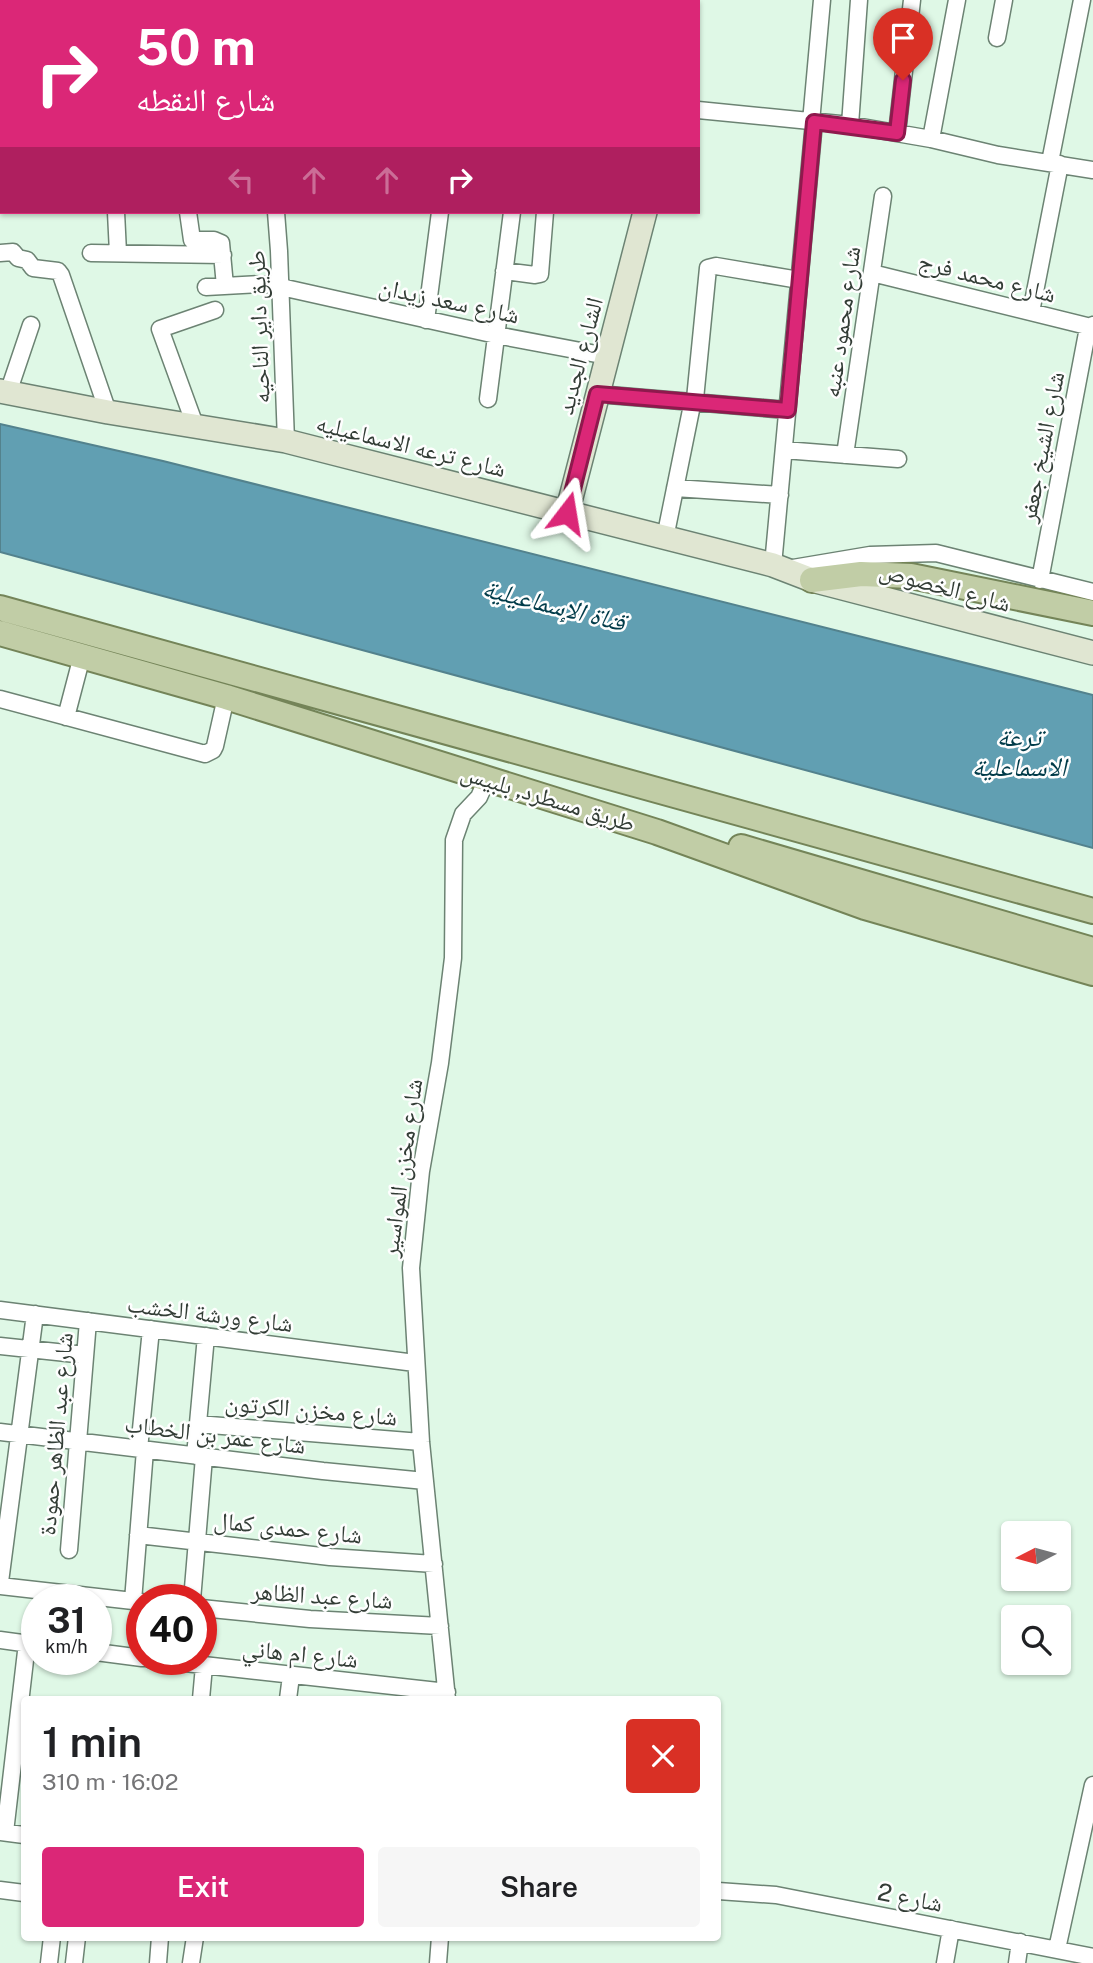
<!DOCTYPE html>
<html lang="en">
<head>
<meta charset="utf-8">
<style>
	:root { --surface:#fff; --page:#f6f6f6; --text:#202124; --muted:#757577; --accent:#db2777 }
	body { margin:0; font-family:"Public Sans","Noto Naskh Arabic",sans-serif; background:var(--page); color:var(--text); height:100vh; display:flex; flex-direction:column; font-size:26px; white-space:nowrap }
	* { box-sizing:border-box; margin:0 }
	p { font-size:23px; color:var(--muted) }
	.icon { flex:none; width:38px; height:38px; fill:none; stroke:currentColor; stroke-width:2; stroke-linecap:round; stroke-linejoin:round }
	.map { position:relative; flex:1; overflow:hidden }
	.panel { position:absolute; left:21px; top:1696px; width:700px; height:245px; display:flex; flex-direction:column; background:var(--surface); border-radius:7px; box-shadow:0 2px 5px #0004 }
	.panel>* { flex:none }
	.guide { position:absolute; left:0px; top:0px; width:700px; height:214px; box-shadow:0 2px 5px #0004; background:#db2777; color:#fff; overflow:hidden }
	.needle { width:46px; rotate:264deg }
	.controls { position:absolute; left:1001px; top:1521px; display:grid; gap:14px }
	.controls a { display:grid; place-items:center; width:70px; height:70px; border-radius:7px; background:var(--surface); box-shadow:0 2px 5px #0004; font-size:35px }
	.speed { position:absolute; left:21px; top:1584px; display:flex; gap:14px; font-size:35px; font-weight:700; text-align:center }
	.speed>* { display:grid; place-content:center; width:91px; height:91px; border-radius:50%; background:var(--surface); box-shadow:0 2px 5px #0004; line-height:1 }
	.speed small { font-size:18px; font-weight:400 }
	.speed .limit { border:10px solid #d22; background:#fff; color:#111 }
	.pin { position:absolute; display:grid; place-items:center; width:60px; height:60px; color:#fff; margin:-72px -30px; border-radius:50% 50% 50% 0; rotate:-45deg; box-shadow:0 0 7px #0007 }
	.pin .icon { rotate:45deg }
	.me { position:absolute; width:77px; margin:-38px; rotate:14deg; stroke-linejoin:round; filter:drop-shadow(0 0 5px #0008) }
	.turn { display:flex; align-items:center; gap:24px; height:147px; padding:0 21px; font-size:32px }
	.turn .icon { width:91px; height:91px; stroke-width:2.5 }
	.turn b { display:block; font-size:49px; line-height:60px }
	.lanes { display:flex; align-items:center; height:66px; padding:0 21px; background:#0003; justify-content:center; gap:35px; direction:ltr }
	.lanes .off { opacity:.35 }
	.round { display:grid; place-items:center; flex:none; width:74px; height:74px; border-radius:7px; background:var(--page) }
	.overview { display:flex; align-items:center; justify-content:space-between; height:119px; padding:0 21px }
	h1 { font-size:42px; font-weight:600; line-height:52px }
	.action { display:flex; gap:14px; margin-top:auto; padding:14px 21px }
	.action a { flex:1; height:80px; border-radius:7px; background:var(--accent); color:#fff; font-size:28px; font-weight:600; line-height:80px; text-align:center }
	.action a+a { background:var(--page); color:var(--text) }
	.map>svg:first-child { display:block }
	.water { fill:#619fb2; stroke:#53828d; stroke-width:2 }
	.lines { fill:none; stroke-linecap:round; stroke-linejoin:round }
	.street-casing { stroke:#6c8373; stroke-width:19 }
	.secondary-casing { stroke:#6c8373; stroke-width:26 }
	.primary-casing { stroke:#748458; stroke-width:28 }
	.street { stroke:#fff; stroke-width:16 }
	.secondary { stroke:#e0e6d2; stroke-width:23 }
	.primary { stroke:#c1cda6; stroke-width:24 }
	.route-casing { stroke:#8e194d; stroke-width:18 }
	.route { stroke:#db2777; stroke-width:12 }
	.labels { text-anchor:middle; stroke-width:5; stroke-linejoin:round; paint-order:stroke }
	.street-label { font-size:24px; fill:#333d36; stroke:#fefefe }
	.water-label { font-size:26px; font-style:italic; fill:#003b49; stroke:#fefefe }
</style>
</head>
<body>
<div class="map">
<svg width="1093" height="1963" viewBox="0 0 1093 1963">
	<rect width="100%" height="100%" fill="#dff8e6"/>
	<path class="water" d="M0 424 163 461 1093 695V848L0 552Z"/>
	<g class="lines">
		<defs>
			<path id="street" d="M174 0 178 2
				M490 0 544 2
				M3 2 17 0
				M130 2V0
				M275 2V0
				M455 2V0
				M997 38 1004 0
				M0 45H2
				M698 110 850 125 931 139 998 155 1093 170
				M811 122 822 0
				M850 125 859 0
				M897 133 912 0
				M931 139 957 0
				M1050 162 1082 0
				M0 182 2 188
				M116 212 118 253
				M188 212 192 240H214L221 243 225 286
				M276 212 279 251 286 441
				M0 253 13 252 18 258 27 260 33 268 58 271 61 275 108 412
				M91 253 223 255
				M504 271 535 275 540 274 545 212
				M872 273 1091 327
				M206 287 281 283
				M281 287 496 335 607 356
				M1031 312 1060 164
				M426 320 440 212
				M8 393 31 325
				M597 394 787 410
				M488 399 512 212
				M195 425 160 329 215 310
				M784 450 898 459
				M845 455 883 196
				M675 488 780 495
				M665 538 692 405 695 399 708 268 716 266 799 280
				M773 565 814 122
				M787 569 870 555 936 553 1093 592
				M1040 580 1087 333 1093 325
				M0 699 205 754 213 750 215 746 226 697
				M66 717 82 656
				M0 1310 415 1363
				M0 1346 85 1355
				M198 1424 421 1442
				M0 1432 323 1471 425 1481
				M139 1449 151 1329
				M195 1456 206 1336
				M138 1535 330 1557 434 1564
				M69 1550 88 1321
				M0 1582 35 1314
				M0 1586 142 1602
				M192 1600 204 1457
				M133 1601 145 1450
				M201 1608 310 1619 440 1626
				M0 1640 37 1645
				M96 1652 142 1658
				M149 1659 447 1692
				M201 1699 204 1666
				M288 1699 291 1676
				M447 1699 421 1442 411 1268 421 1171 440 1063 453 958 454 840 463 814 479 797 487 779
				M0 1832 24 1835
				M5 1832 27 1643
				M0 1890 24 1893
				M718 1891 776 1895 1093 1957
				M1057 1949 1093 1785
				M49 1963 52 1937
				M74 1963 77 1937
				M158 1963 160 1937
				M191 1963 195 1937
				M438 1963 440 1937
				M945 1963 951 1929
				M1017 1963 1020 1942"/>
			<path id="secondary" d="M671 0V2
				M0 391 108 412 286 441 773 565 812 580 1093 653
				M567 513 645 212"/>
			<path id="primary" d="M812 580 861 574 911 576 1093 613
				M0 608 1093 911
				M0 633 226 697 657 832 865 907 1093 973
				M741 847 1093 950"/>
		</defs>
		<use href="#street" class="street-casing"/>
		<use href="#secondary" class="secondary-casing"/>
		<use href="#primary" class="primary-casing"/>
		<use href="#street" class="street"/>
		<use href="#secondary" class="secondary"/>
		<use href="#primary" class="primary"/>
	</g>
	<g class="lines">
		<defs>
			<path id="route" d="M567 513 597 394 788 410 814 122 897 133 903 80"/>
		</defs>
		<use href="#route" class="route-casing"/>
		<use href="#route" class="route"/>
	</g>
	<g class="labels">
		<g class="street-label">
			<text transform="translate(987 278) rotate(14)" y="8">شارع محمد فرج</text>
			<text transform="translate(449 301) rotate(12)" y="8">شارع سعد زيدان</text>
			<text transform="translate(842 322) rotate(-82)" y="8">شارع محمود عنبه</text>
			<text transform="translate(259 327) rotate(-92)" y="8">طريق داير الناحيه</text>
			<text transform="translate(580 356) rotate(-75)" y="8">الشارع الجديد</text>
			<text transform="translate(411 446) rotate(14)" y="8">شارع ترعه الاسماعيليه</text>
			<text transform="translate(1042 447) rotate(-79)" y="8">شارع الشيخ جعفر</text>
			<text transform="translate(945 587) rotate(15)" y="8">شارع الخصوص</text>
			<text transform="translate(548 798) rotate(17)" y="8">طريق مسطرد, بلبيس</text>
			<text transform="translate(402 1168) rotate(-82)" y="8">شارع مخزن المواسير</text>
			<text transform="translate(210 1314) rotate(7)" y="8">شارع ورشة الخشب</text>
			<text transform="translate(311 1410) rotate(5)" y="8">شارع مخزن الكرتون</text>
			<text transform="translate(56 1434) rotate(-85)" y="8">شارع عبد الظاهر حمودة</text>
			<text transform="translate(215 1435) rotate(7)" y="8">شارع عمر بن الخطاب</text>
			<text transform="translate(288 1528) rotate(6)" y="8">شارع حمدى كمال</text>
			<text transform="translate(322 1596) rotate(4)" y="8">شارع عبد الظاهر</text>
			<text transform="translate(300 1654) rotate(6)" y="8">شارع ام هاني</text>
			<text transform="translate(910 1898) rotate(11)" y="8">شارع 2</text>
		</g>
		<g class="water-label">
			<text transform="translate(554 605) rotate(14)" y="9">قناة الإسماعيلية</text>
			<text x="1019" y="746">ترعة<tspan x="1019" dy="30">الاسماعلية</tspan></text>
		</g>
	</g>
</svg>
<div class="controls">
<a><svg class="needle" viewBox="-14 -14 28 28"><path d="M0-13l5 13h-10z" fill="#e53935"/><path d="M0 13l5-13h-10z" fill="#757577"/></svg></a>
<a><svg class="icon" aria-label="search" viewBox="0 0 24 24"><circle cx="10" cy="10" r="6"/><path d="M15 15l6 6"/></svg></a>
</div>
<div class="speed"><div>31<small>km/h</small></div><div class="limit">40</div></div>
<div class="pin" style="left:903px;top:80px;background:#d93025"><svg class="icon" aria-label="arrive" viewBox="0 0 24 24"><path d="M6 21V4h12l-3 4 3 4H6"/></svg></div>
<svg class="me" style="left:567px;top:513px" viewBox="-20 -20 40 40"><path d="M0-17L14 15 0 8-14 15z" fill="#db2777" stroke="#fff" stroke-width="4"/></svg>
<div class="guide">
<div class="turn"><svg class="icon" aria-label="right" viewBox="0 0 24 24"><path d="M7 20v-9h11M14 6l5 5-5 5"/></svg><div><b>50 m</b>شارع النقطه</div></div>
<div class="lanes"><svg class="icon off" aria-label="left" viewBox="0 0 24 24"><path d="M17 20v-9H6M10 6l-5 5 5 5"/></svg><svg class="icon off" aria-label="ahead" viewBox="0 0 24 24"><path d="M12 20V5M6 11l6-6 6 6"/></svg><svg class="icon off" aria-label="ahead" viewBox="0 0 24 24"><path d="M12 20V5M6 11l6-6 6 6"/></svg><svg class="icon" aria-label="right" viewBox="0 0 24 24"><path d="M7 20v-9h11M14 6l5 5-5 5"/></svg></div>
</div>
<section class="panel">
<div class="overview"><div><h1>1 min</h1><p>310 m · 16:02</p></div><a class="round" style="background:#d93025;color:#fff"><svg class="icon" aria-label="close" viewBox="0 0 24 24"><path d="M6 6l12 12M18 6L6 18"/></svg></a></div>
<div class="action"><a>Exit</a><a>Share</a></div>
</section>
</div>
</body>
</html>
